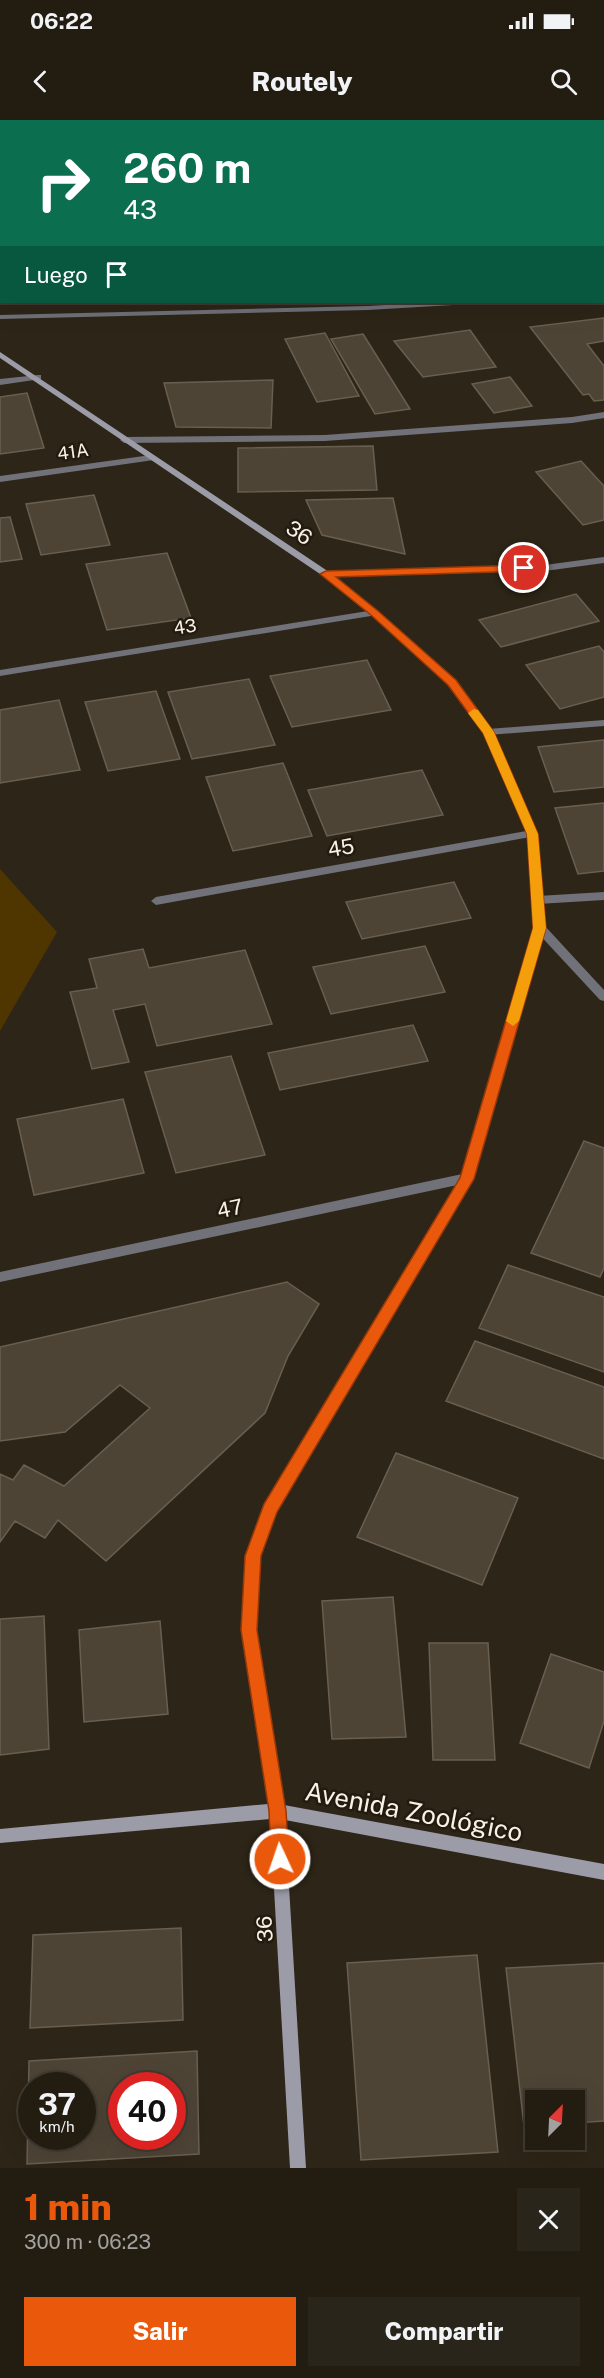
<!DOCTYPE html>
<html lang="es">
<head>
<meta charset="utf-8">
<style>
	:root { --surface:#221c11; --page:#2a251a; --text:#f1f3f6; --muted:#a2a19f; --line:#3f3a31; --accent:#ea580c }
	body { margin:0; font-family:"Public Sans",sans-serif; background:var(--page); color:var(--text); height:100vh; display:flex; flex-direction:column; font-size:22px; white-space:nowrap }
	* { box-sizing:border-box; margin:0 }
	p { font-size:20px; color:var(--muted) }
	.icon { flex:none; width:33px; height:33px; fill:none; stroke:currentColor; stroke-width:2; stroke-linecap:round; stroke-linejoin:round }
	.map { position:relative; height:2048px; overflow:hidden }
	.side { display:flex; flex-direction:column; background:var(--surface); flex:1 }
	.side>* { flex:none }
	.banner { position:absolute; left:0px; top:0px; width:604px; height:183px; box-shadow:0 6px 24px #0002,0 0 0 2px var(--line); background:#0b6e4f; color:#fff; overflow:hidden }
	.needle { width:39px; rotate:24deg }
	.controls { position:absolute; left:525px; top:1970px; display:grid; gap:12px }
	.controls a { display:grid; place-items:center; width:60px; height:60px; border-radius:0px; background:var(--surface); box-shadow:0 6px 24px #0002,0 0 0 2px var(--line); font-size:30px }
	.speed { position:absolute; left:18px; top:1952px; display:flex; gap:12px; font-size:30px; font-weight:700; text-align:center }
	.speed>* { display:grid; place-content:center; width:78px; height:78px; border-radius:50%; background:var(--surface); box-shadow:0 6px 24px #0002,0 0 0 2px var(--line); line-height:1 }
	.speed small { font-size:15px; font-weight:400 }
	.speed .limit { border:9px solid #d22; background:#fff; color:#111 }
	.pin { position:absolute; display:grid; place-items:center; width:51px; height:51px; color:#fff; margin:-26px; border:3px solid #fff; border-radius:50%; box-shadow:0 2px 6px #0007 }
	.me { position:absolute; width:66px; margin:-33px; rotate:357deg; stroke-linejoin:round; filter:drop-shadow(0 0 4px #0008) }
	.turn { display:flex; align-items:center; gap:21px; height:126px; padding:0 24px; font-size:27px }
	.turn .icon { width:78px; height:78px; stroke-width:2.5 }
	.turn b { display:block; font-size:42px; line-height:51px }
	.then { display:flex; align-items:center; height:57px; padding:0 24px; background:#0003; gap:12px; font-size:22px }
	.round { display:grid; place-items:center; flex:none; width:63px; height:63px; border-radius:0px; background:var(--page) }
	.headline { display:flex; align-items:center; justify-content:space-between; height:102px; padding:0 24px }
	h1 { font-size:36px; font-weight:800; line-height:45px; color:var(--accent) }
	.action { display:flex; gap:12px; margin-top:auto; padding:12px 24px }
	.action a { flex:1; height:69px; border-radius:0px; background:var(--accent); color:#fff; font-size:24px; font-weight:800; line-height:69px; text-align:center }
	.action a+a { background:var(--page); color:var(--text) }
	.status { display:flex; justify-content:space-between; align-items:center; height:42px; padding:0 30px; background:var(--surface); direction:ltr }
	.status svg { height:16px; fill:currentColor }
	header { display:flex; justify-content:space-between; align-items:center; height:78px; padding:0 24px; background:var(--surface); font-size:27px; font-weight:800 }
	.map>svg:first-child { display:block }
	.green { fill:#4f3601 }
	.building { fill:#4e4436; stroke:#695f50; stroke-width:1.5; fill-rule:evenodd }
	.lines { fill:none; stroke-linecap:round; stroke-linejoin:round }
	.lane { fill:#707179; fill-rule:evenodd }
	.street { fill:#707179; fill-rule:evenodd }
	.secondary { fill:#9b9ca8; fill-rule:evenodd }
	.route { fill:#ea580c; stroke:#983908; stroke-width:1.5 }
	.slow { fill:#f59e0b }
	.labels { text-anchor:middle; stroke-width:5; stroke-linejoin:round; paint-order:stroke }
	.far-street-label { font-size:18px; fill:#f7f1e8; stroke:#231b0e }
	.street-label { font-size:21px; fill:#f7f1e8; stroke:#231b0e }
	.near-street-label { font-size:26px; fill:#f7f1e8; stroke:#231b0e }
</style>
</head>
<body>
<div class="status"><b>06:22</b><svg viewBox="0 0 49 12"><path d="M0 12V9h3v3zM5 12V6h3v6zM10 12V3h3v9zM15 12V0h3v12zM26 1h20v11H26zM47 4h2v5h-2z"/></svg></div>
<header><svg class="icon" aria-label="back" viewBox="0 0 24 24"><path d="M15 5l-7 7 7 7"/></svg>Routely<svg class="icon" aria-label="search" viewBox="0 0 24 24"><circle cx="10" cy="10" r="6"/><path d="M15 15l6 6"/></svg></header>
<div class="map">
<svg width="604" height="2048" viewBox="0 0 604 2048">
	<rect width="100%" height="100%" fill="#2d2517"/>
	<path class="green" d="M0 749 57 812 0 911Z"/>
	<path class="building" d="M0 0H44V2H2L0 35Z
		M67 0H131V2H67Z
		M604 198V221L587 224 604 246V280L594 281 589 274 583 275 530 207Z
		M470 210 496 247 423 257 394 221Z
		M325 213 359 276 317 282 285 219Z
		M363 214 410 289 375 294 331 219Z
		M510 257 532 286 494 293 472 264Z
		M273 260 271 308 176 307 164 263Z
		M27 273 44 328 0 334V277Z
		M373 326 377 370 238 372V328Z
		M581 341 604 366V400L583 405 536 352Z
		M94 375 110 425 41 435 26 384Z
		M393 378 405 434 322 415 306 380Z
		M10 397 22 439 0 442V398Z
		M167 433 191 498 107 510 86 444Z
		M576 474 599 501 501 527 479 500Z
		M599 526 604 532V577L560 589 526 545Z
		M367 540 391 590 292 607 270 556Z
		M249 559 275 625 192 639 168 572Z
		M156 571 180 639 108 651 85 582Z
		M59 580 80 650 0 663V590Z
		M604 620V667L554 672 538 627Z
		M283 643 312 716 233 731 206 657Z
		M422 650 443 695 327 716 308 670Z
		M604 683V751L578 754 555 688Z
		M454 762 471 798 362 819 346 782Z
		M425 826 445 872 331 894 313 847Z
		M143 829 149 848 245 830 272 904 157 926 145 884 113 890 129 942 92 949 70 872 97 868 89 839Z
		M413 905 428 941 280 970 268 933Z
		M231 936 265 1035 176 1053 145 952Z
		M123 979 144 1053 34 1075 17 999Z
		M584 1021 604 1028V1148L600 1157 531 1133Z
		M508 1145 604 1177V1252L479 1208Z
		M287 1162 319 1184 288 1236 265 1293 106 1441 58 1400 45 1418 15 1401 0 1422V1354L13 1360 24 1345 64 1366 150 1288 120 1265 65 1312 0 1321V1227Z
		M475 1221 604 1267V1339L446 1281Z
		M396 1333 518 1378 482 1465 357 1417Z
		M393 1477 406 1617 332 1619 322 1481Z
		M44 1496 49 1629 0 1635V1499Z
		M160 1501 168 1594 84 1602 79 1510Z
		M429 1523H488L495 1640H433Z
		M551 1534 604 1552V1601L589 1648 520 1623Z
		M181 1808 183 1900 30 1908 33 1815Z
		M477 1835 498 2032 361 2040 347 1843Z
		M604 1843V2001L574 2003V1980H536V2005L524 2006 506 1848Z
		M197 1931 199 2034 27 2044 29 1941ZM32 1965H82V2016H32ZM122 1965H172V2016H122Z"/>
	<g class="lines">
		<path class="lane" d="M604 292V298L572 303 325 321 124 323 120 320 124 317 325 315 572 297Z
			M604 600V606L488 615 483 612 488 609Z"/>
		<path class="street" d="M603 169H604V173H603Z
			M438 182H474L470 184 368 190 0 199V195L368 186Z
			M38 255H41V259L0 265V259Z
			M151 335 155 338 154 340 0 362V356Z
			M604 437V443L545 451 326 457 321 454 326 451 545 445Z
			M374 490 379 493 377 495 0 556V550Z
			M532 710 536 712 537 714 536 716 156 785 151 781 156 777Z
			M604 772V780L538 784 533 780 538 776Z
			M540 804 544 805 604 870V881L600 880 536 811 535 808Z
			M467 1053 471 1055 473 1058 471 1061 467 1063 0 1162V1152Z"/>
		<path class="secondary" d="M0 232 329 452 377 491 455 561 493 612 537 714 545 808 473 1058 276 1391 260 1435 256 1510 284 1685 604 1744V1760L285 1700 306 2048H290L270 1699 0 1723V1709L268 1684 242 1510 246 1435 265 1385 461 1057 535 808 527 714 483 613 449 565 371 495 323 456 0 238Z"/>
	</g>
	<path class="route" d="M524 445 529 448 527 451 336 457 378 491 456 560 494 612 538 714 546 808 474 1059 277 1392 261 1436 257 1510 286 1691 289 1739 286 1745 280 1747 274 1745 271 1739 269 1691 241 1510 245 1436 264 1384 460 1058 533 808 527 714 483 613 448 565 371 495 320 454 326 451Z"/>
	<path class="slow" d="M474 589 478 590 494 612 538 714 546 808 519 901 513 906 506 901 533 808 527 714 483 613 468 593Z"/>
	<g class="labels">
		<g class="far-street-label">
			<text transform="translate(73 332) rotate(-8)" y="6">41A</text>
			<text transform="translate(185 507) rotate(-9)" y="6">43</text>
		</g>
		<g class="street-label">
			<text transform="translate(299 413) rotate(34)" y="7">36</text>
			<text transform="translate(341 728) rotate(-10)" y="7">45</text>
			<text transform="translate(230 1089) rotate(-12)" y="7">47</text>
			<text transform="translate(265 1809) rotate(-93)" y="7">36</text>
		</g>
		<g class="near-street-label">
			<text transform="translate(414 1692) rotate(11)" y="9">Avenida Zoológico</text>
		</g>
	</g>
</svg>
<div class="controls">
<a><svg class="needle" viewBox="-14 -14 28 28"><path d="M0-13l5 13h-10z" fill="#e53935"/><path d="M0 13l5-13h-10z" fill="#a2a19f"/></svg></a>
</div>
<div class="speed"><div>37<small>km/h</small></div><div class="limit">40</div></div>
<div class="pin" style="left:524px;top:448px;background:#d93025"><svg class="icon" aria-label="arrive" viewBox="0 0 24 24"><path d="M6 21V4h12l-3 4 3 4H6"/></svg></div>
<svg class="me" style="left:280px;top:1739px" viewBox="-20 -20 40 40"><circle r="17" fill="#ea580c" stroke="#fff" stroke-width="3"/><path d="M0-11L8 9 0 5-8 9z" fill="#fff"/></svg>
<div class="banner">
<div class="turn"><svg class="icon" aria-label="right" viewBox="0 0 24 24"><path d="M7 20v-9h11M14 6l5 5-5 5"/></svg><div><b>260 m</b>43</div></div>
<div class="then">Luego<svg class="icon" aria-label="arrive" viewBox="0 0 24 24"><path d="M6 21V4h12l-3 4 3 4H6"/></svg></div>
</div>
</div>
<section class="side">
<div class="headline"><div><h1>1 min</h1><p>300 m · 06:23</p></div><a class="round"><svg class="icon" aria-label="close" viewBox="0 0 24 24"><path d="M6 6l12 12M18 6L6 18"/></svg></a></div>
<div class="action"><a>Salir</a><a>Compartir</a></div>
</section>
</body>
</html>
